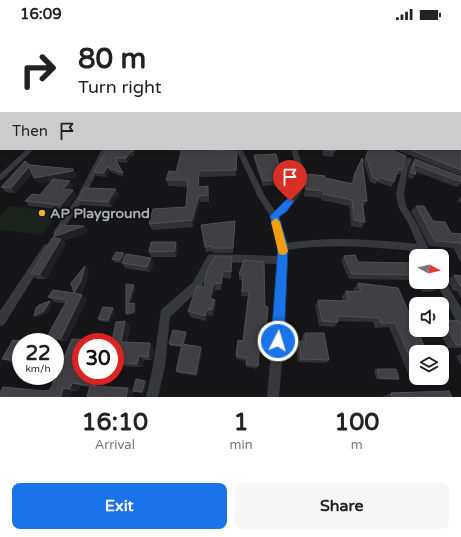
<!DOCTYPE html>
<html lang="en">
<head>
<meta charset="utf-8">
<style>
	:root { --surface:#fff; --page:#f6f6f6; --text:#222; --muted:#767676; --accent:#1a73e8 }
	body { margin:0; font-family:"Varela Round",sans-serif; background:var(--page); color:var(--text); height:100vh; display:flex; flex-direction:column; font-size:15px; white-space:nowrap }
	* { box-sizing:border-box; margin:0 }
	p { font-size:13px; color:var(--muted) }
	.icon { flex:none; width:22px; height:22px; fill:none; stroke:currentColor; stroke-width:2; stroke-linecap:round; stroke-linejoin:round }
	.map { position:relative; height:369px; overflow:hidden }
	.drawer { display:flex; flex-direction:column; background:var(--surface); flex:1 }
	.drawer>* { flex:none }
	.banner { position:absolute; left:0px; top:0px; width:461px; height:122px; box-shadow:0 2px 6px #0003; background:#fff; color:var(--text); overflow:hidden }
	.needle { width:26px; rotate:97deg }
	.controls { position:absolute; left:409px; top:221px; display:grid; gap:8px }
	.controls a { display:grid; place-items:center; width:40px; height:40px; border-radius:8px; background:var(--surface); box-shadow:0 2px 6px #0003; font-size:20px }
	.speed { position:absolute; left:12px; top:305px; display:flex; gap:8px; font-size:20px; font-weight:700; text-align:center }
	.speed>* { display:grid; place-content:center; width:52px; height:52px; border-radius:50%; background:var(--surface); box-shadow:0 2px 6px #0003; line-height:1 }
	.speed small { font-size:10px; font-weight:400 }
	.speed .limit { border:6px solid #d22; background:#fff; color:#111 }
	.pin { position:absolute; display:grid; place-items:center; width:34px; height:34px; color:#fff; margin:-41px -17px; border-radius:50% 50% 50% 0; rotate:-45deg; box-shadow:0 0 4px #0007 }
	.pin .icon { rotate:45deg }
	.me { position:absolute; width:44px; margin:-22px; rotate:5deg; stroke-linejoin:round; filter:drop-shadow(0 0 3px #0008) }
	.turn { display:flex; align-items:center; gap:14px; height:84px; padding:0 12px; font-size:18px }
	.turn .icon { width:52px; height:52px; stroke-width:2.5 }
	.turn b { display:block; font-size:28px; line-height:34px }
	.then { display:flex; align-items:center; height:38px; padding:0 12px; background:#0003; gap:8px; font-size:15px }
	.eta { display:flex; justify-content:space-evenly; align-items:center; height:68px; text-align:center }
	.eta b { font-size:24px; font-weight:700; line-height:28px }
	.action { display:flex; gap:8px; margin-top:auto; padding:8px 12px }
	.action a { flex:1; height:46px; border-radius:8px; background:var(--accent); color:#fff; font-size:16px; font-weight:700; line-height:46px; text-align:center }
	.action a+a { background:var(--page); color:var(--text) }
	.status { display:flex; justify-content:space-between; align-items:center; height:28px; padding:0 20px; background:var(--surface); direction:ltr }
	.status svg { height:11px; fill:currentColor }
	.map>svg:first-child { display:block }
	.green { fill:#1c231d }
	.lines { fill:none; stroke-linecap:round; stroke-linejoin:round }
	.street { fill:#37383d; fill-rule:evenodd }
	.secondary { fill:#45474d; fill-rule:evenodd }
	.wall { fill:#323236 }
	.shaded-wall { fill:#212124 }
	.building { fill:#3f3f44; stroke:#4f5156 }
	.route { fill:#1a73e8; stroke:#114b97 }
	.slow { fill:#f59e0b }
	.poi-dot { fill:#f2b134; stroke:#111113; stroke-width:1.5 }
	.labels { text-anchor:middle; stroke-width:4; stroke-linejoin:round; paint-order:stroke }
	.poi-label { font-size:14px; font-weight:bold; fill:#a8adb8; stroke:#111113; text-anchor:start }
</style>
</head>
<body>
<div class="status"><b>16:09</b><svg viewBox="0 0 49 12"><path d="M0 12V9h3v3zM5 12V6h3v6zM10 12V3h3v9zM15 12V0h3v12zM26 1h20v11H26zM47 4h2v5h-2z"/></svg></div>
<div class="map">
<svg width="461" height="369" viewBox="0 0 461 369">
	<rect width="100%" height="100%" fill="#161618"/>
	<path class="green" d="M9 178 59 184 42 207 0 202V188Z"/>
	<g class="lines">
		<path class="street" d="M0 25H1V27H0Z
			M27 121H34L2 152H0V146Z
			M102 121H108L84 170 60 207 57 208 54 207 53 205 54 203 77 169Z
			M236 121H242L265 168 275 183C304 159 299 153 291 121H297C299 129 303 137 304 145 308 163 291 179 278 189L286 215C330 208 373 211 417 216L409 197 398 178 396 166 402 140 407 130H411L412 131 408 140 404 166 406 178 417 196 432 228H422L421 224C376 219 332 215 287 222L285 299 279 369H267L273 299 277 236 214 234 201 260 170 289 165 338 158 369H146L153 338 161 282 193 254 208 227 211 226 278 228 279 219 270 188 258 169Z
			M47 216 50 217 51 220 50 223 4 297 0 298V283L44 217Z
			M442 250 444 251 461 280V296L457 295 436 254H442Z"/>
		<path class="secondary" d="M460 34H461V38H460Z"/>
	</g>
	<path class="wall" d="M0 0H461V33L460 32V1H1V24H0Z
		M461 107V148L395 121H460Z
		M138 121 134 128H131L127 135 117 134 124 149 109 143 106 149 96 148 94 144 106 123Z
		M162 121H210L209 122 237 123 236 148 200 149 199 159 209 165V174H200L193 199 152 202 149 196 186 179 188 159 168 158 166 152 176 144 181 123 162 122Z
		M322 121H335V123L333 129 323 128Z
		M369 121 402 142 399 147 396 146 394 154 391 159 377 154 376 156 370 154 363 132Z
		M254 127 281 144 297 150 295 154 263 158 254 132Z
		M362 130 367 173 363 179 365 194 361 200 351 198 349 178 321 172V170L304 168 306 152 308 146 351 155 352 151Z
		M415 131 461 149V155L457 159 414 143 416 146 412 151 408 149 409 140Z
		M30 137 76 146 77 149 59 152 73 157 69 162H73L76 167 65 182 29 178 25 173 40 167 52 153 38 155 32 146 15 165 6 164 1 159Z
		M119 166 111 179 81 177 78 172Z
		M461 168V175L457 173Z
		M416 178 433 193 451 205 461 206V235L453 220 429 218 411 183Z
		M235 193 233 225H213V223L206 224 201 197Z
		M88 204 63 213 66 216 46 251H37L31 246 54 210 53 209Z
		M176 214 178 220 176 229H151L149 224Z
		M125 227 122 235 114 234 112 231Z
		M344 228 358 234 416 235V252L349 251 341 233Z
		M232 229 231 251 223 250 221 262H215L212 271 216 277 213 288 208 287 206 293 190 289 188 283 204 259Z
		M244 232 265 278 266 304 265 308H260L258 338 257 341 246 339V333L236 331 238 312 243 313 248 268H241L243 252H239V246Z
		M122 235H154L150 244 125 240Z
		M89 243 85 257 81 266 87 271 67 313 54 312 47 309 65 275 54 274 48 269 74 265Z
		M454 247 461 248V271L457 263H453L447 252Z
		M417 254H436L439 260 432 264H422Z
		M358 255 398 260 416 324V350H441L442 352 433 355 411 353 389 299 375 300 373 294 338 293V294L334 299 319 298 315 277 318 272 343 273 342 268 346 263H354L353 261Z
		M115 283 110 294 100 293 98 291Z
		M449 292 461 296V320H448L439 303 444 301 442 296Z
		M125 293 130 298 127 314 150 315 154 320 152 332H144L142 339 115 338V314L81 348H108L104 359 133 362 147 354 144 365 80 358 78 363H72L70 369H6L0 368 44 363 50 362 112 313Z
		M186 304 187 306 184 317 202 323 197 348 178 345 176 343 182 319 170 318 169 316Z
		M305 305 329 332 326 335 298 334 296 316 299 313H302V309Z
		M21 314V335L11 334 2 331Z
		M461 326V337L456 328Z
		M377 341 399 351 395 352 376 351 374 342Z
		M391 365 452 369H383V368Z"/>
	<path class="shaded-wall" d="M134 121H138L134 128 132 124Z
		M130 124 131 128 127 135 126 130Z
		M29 139 33 144 15 165 11 160Z
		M107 139 109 143 106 149 104 145Z
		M73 141 76 146 77 149 38 155 34 150Z
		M199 143 200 149 199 165 198 159Z
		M70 153 73 157 66 166 63 161Z
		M116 161 119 166 111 179 108 174Z
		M73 162 76 167 65 182 61 177Z
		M199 168 200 174 193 199 192 192Z
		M84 198 88 204 63 213 66 216 46 251 40 246 58 215 53 209Z
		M176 214 178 220 176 229 175 223Z
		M124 225 125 227 122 235 120 232Z
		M151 230 154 235 150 244 147 239Z
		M85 238 89 243 85 257 79 270 74 265Z
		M223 243V250L221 262V256Z
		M214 255 215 262 211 276 210 270Z
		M134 257 136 260 130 279 128 276Z
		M82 267 87 271 67 313 61 310Z
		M215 272 216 277 213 288 212 282Z
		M50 273 53 275 48 285 37 290 34 288Z
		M134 275 136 277V286L128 288 126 286Z
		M113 280 115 283 110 294 108 292Z
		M207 281 208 287 206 293 205 288Z
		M125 293 130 298 126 318 121 314Z
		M186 304 187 306 183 319V318Z
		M150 315 154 320 152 332 148 329Z
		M201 319 202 323 197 348 196 346Z
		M139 328 144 332 142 339 137 336Z
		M100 348H108L103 360 96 358Z
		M145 353 147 354 144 365 142 364Z
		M72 355 80 358 78 363 70 361Z
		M63 360 72 363 70 369H61Z
		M128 360 134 363H133H134L133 369H126Z"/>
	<path class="building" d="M0 0H461V28L460 29V1H1V22H0Z
		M0 42H1V74H0V55L1 54H0Z
		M460 77 461 78V90H460Z
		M461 107V142L409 121H460V108Z
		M107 121H134L132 124H130L126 130H115L123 145 107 139 104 145 94 144 106 123Z
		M182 121H208L207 122 237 123 236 142 199 143 198 159 208 158V167L199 168 192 192 149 196 153 181 186 179 188 152H166L169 143 176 144Z
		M325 121H335V123L325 122Z
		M369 121H390L406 128 402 142 398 141 394 154 379 149 378 152 373 150 366 128Z
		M276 126 281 144 297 146V150L263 153 254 127Z
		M362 130 367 173 362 172 365 194 354 192 352 172 323 166 324 163 305 161 308 146 325 148V150L353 156 355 145Z
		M415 131 461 149V154L413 136 416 146 411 145 413 136Z
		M25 133 30 137 73 141V143L34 150 29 139 11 160 1 159Z
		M53 151 70 153 63 161 73 162 61 177 25 173 32 166 40 167Z
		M84 160 116 161 108 174 78 172Z
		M416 178H424L433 193 445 194 451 205 461 206V217L460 215 435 213Z
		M235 193 233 220H212L213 218 205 219 201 197Z
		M61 197 84 198 53 209Z
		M52 210 61 211 40 246H31Z
		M151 214H176L175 223 149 224Z
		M116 224 124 225 120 232 112 231Z
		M126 226 151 230 147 239 122 235Z
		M355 227 358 234 416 235V247L352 246 344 228Z
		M214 229H232L231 244 223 243 221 256 214 255 210 270 215 272 212 282 207 281 205 288 188 283 197 258 204 259 207 243Z
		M244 232 264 234 265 278 268 279 266 304 261 303 258 338 246 336 247 330 236 328 238 312 243 313 249 263H242L243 247 239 246Z
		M85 238 81 253 74 265 82 267 61 310 47 309 67 272 48 269 53 262 74 265 71 255Z
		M454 247 461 248V258H460Z
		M425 254H436L439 260 428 259Z
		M358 255 398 260 416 300V302H417L427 324H416V343L395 295H381L379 290 337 288 338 294 322 293 318 272 348 273 346 263 361 264Z
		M126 256 134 257 128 276 134 275V284L126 286Z
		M50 273 44 283 34 288 36 280 39 277Z
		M103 279 113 280 108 292 98 291Z
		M449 292 459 293 461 296V317H456L447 299H453Z
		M125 293 121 314 150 315 148 329 139 328 137 336 115 334V314H81V348H100L96 358 72 355 70 361 63 360 61 369H10L0 368V365L3 359 44 363 50 362 72 311 112 313 116 294Z
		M173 302 186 304 183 316H182V318L169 316Z
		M305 305H324L329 332 301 331 299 313H306Z
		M13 312 24 314H21V333L2 331Z
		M182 316 201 319 196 346 176 343Z
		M377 341H396L399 351 379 350Z
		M419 350H441L442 352 420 351Z
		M136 351 145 353 142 364 133 363Z
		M90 358 128 360 126 369H87Z
		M449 363 452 369H392L391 365Z"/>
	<path class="route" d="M290 170 294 173 287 183 279 189 288 219 284 313 282 318 278 320 273 318 271 313 278 219 270 188 287 171Z"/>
	<path class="slow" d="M276 190 280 194 288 223 286 226 283 227 279 226 278 223 271 194Z"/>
	<circle class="poi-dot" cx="42" cy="185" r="4"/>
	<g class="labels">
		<g class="poi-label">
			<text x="50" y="190">AP Playground</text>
		</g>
	</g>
</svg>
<div class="controls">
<a><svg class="needle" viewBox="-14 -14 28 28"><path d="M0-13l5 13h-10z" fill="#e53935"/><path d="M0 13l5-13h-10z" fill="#767676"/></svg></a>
<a><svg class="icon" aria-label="sound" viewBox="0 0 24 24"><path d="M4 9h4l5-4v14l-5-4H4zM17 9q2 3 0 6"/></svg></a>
<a><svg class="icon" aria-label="layers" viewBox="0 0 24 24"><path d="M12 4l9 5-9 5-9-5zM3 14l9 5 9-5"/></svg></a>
</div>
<div class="speed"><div>22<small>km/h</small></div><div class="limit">30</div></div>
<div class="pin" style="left:290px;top:173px;background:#d93025"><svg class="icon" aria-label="arrive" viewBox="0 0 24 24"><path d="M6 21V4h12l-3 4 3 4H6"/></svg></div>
<svg class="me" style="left:278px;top:313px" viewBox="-20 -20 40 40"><circle r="17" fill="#1a73e8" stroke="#fff" stroke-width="3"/><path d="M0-11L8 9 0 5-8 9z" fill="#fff"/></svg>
<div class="banner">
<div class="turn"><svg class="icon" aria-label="right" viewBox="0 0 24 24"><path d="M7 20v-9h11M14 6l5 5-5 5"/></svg><div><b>80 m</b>Turn right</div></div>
<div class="then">Then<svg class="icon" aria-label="arrive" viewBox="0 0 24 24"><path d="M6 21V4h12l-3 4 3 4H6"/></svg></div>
</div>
</div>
<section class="drawer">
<div class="eta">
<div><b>16:10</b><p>Arrival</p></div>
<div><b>1</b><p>min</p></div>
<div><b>100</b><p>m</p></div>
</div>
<div class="action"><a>Exit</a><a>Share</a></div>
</section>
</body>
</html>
